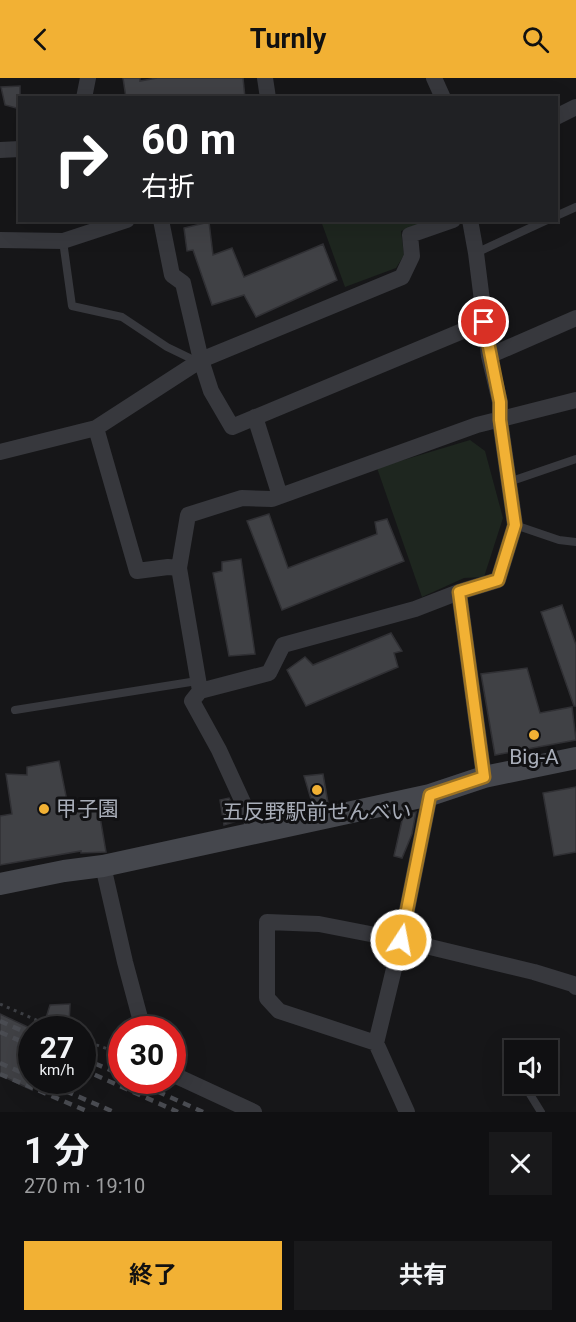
<!DOCTYPE html>
<html lang="ja">
<head>
<meta charset="utf-8">
<style>
	:root { --surface:#101012; --page:#19191b; --text:#f1f3f6; --muted:#9c9d9f; --line:#303032; --accent:#f2b134 }
	body { margin:0; font-family:Roboto,"Noto Sans JP",sans-serif; background:var(--page); color:var(--text); height:100vh; display:flex; flex-direction:column; font-size:22px; white-space:nowrap }
	* { box-sizing:border-box; margin:0 }
	p { font-size:20px; color:var(--muted) }
	.icon { flex:none; width:33px; height:33px; fill:none; stroke:currentColor; stroke-width:2; stroke-linecap:round; stroke-linejoin:round }
	.map { position:relative; height:1034px; overflow:hidden }
	.sheet { display:flex; flex-direction:column; background:var(--surface); flex:1 }
	.sheet>* { flex:none }
	.top-card { position:absolute; left:18px; top:18px; width:540px; height:126px; border-radius:0px; box-shadow:0 6px 24px #0002,0 0 0 2px var(--line); background:#202124; color:#fff; overflow:hidden }
	.tools { position:absolute; left:504px; top:962px; display:grid; gap:12px }
	.tools a { display:grid; place-items:center; width:54px; height:54px; border-radius:0px; background:var(--surface); box-shadow:0 6px 24px #0002,0 0 0 2px var(--line); font-size:30px }
	.speed { position:absolute; left:18px; top:938px; display:flex; gap:12px; font-size:30px; font-weight:700; text-align:center }
	.speed>* { display:grid; place-content:center; width:78px; height:78px; border-radius:50%; background:var(--surface); box-shadow:0 6px 24px #0002,0 0 0 2px var(--line); line-height:1 }
	.speed small { font-size:15px; font-weight:400 }
	.speed .limit { border:9px solid #d22; background:#fff; color:#111 }
	.pin { position:absolute; display:grid; place-items:center; width:51px; height:51px; color:#fff; margin:-26px; border:3px solid #fff; border-radius:50%; box-shadow:0 2px 6px #0007 }
	.me { position:absolute; width:66px; margin:-33px; rotate:11deg; stroke-linejoin:round; filter:drop-shadow(0 0 4px #0008) }
	.turn { display:flex; align-items:center; gap:21px; height:126px; padding:0 24px; font-size:27px }
	.turn .icon { width:78px; height:78px; stroke-width:2.5 }
	.turn b { display:block; font-size:42px; line-height:51px }
	.round { display:grid; place-items:center; flex:none; width:63px; height:63px; border-radius:0px; background:var(--page) }
	.overview { display:flex; align-items:center; justify-content:space-between; height:102px; padding:0 24px }
	h1 { font-size:36px; font-weight:700; line-height:45px }
	.action { display:flex; gap:12px; margin-top:auto; padding:12px 24px }
	.action a { flex:1; height:69px; border-radius:0px; background:var(--accent); color:#111; font-size:24px; font-weight:700; line-height:69px; text-align:center }
	.action a+a { background:var(--page); color:var(--text) }
	header { display:flex; justify-content:space-between; align-items:center; height:78px; padding:0 24px; background:var(--accent); color:#111; font-size:27px; font-weight:700 }
	.map>svg:first-child { display:block }
	.green { fill:#1e261f }
	.building { fill:#404145; stroke:#303034; stroke-width:1.5 }
	.lines { fill:none; stroke-linecap:round; stroke-linejoin:round }
	.path { stroke:#3d3f44; stroke-width:3; stroke-dasharray:3 4.5; stroke-linecap:butt }
	.lane { stroke:#37383d; stroke-width:8 }
	.street { stroke:#37383d; stroke-width:16 }
	.secondary { stroke:#45474d; stroke-width:22 }
	.rail { stroke:#4a4c52; stroke-width:4.5; stroke-dasharray:8 6; stroke-linecap:butt }
	.route-casing { stroke:#9d7322; stroke-width:15 }
	.route { stroke:#f2b134; stroke-width:10 }
	.poi-dot { fill:#f2b134; stroke:#111113; stroke-width:2 }
	.labels { text-anchor:middle; stroke-width:6; stroke-linejoin:round; paint-order:stroke }
	.poi-label { font-size:21px; fill:#a8adb8; stroke:#111113 }
</style>
</head>
<body>
<header><svg class="icon" aria-label="back" viewBox="0 0 24 24"><path d="M15 5l-7 7 7 7"/></svg>Turnly<svg class="icon" aria-label="search" viewBox="0 0 24 24"><circle cx="10" cy="10" r="6"/><path d="M15 15l6 6"/></svg></header>
<div class="map">
<svg width="576" height="1034" viewBox="0 0 576 1034">
	<rect width="100%" height="100%" fill="#161618"/>
	<path class="green" d="M321 143H432L401 153 404 177 396 190 345 209Z
		M470 362 485 373 503 440 484 499 464 500 422 519 377 390Z"/>
	<path class="building" d="M123 0H140V3L157 0H243L245 20H126Z
		M20 8V31L5 27 1 9Z
		M209 144 213 177 232 170 244 199 323 166 337 202 256 239 244 217 212 227 193 172 187 173 184 150Z
		M269 436 288 490 377 456 375 444 387 441 404 483 282 532 247 443Z
		M241 481 255 576 229 578 213 495 222 493V484Z
		M562 527 576 567V628H574L541 534Z
		M391 555 402 573 394 575 398 589 306 628 287 592 305 579 313 587Z
		M527 590 540 635 572 629 576 662 495 677 481 596Z
		M59 683 68 728 98 727 106 774 81 775V773L0 787V738L12 736 6 696 27 697V689Z
		M323 696 328 725 313 728 304 698Z
		M576 709V774L554 778 543 715Z
		M229 720 240 742 224 747 220 722Z
		M416 734 412 756 402 780 394 778 403 738Z
		M70 926 69 947 46 940 50 927Z
		M0 936 32 951V1012L0 997Z"/>
	<g class="lines">
		<path class="path" d="M0 926 57 951
			M82 962 122 976"/>
		<path class="lane" d="M556 138 576 129
			M63 163 72 228 122 239 167 269 198 284
			M476 175 547 142
			M509 404 576 381
			M515 447 559 462 576 464
			M15 632 197 603
			M523 1005 541 1034"/>
		<path class="street" d="M265 0 268 20
			M434 0 443 20
			M84 20 88 0
			M556 39 576 29
			M0 72 20 71
			M161 142 172 197 183 205 201 282 211 313 232 349 484 244
			M470 142 476 175 489 278 500 324V342L515 447 498 502 459 514 484 699
			M0 162 63 163 127 142
			M489 278 576 240
			M255 339 280 418
			M96 350 137 493 168 489 179 490
			M0 374 96 350 201 282 402 199 412 178 410 157 453 142
			M200 613 269 595 283 567 415 531 459 514
			M257 755 219 672 192 623 200 613 179 490 188 437 242 420 272 421 477 347 576 322
			M103 788 125 884 143 951
			M376 965 279 933 267 920V844L319 846 401 862 534 894 573 906 576 909
			M172 996 254 1034
			M407 1034 376 965 401 862 430 717"/>
		<path class="secondary" d="M0 806 64 793 103 788 430 717 484 699 576 680"/>
		<path class="rail" d="M0 943 32 957
			M0 954 32 968
			M82 980 122 997
			M0 985 32 999
			M82 991 178 1034
			M0 996 89 1034
			M40 1002 114 1034
			M132 1002 203 1034"/>
	</g>
	<g class="lines">
		<defs>
			<path id="route" d="M401 862 430 717 484 699 459 514 498 502 515 447 500 342V324L484 244"/>
		</defs>
		<use href="#route" class="route-casing"/>
		<use href="#route" class="route"/>
	</g>
	<g class="poi-dot">
		<circle cx="534" cy="657" r="6"/>
		<circle cx="317" cy="712" r="6"/>
		<circle cx="44" cy="731" r="6"/>
	</g>
	<g class="labels">
		<g class="poi-label">
			<text x="534" y="686">Big-A</text>
			<text x="56" y="738" text-anchor="start">甲子園</text>
			<text x="317" y="741">五反野駅前せんべい</text>
		</g>
	</g>
</svg>
<div class="tools">
<a><svg class="icon" aria-label="sound" viewBox="0 0 24 24"><path d="M4 9h4l5-4v14l-5-4H4zM17 9q2 3 0 6"/></svg></a>
</div>
<div class="speed"><div>27<small>km/h</small></div><div class="limit">30</div></div>
<div class="pin" style="left:484px;top:244px;background:#d93025"><svg class="icon" aria-label="arrive" viewBox="0 0 24 24"><path d="M6 21V4h12l-3 4 3 4H6"/></svg></div>
<svg class="me" style="left:401px;top:862px" viewBox="-20 -20 40 40"><circle r="17" fill="#f2b134" stroke="#fff" stroke-width="3"/><path d="M0-11L8 9 0 5-8 9z" fill="#fff"/></svg>
<div class="top-card">
<div class="turn"><svg class="icon" aria-label="right" viewBox="0 0 24 24"><path d="M7 20v-9h11M14 6l5 5-5 5"/></svg><div><b>60 m</b>右折</div></div>
</div>
</div>
<section class="sheet">
<div class="overview"><div><h1>1 分</h1><p>270 m · 19:10</p></div><a class="round"><svg class="icon" aria-label="close" viewBox="0 0 24 24"><path d="M6 6l12 12M18 6L6 18"/></svg></a></div>
<div class="action"><a>終了</a><a>共有</a></div>
</section>
</body>
</html>
